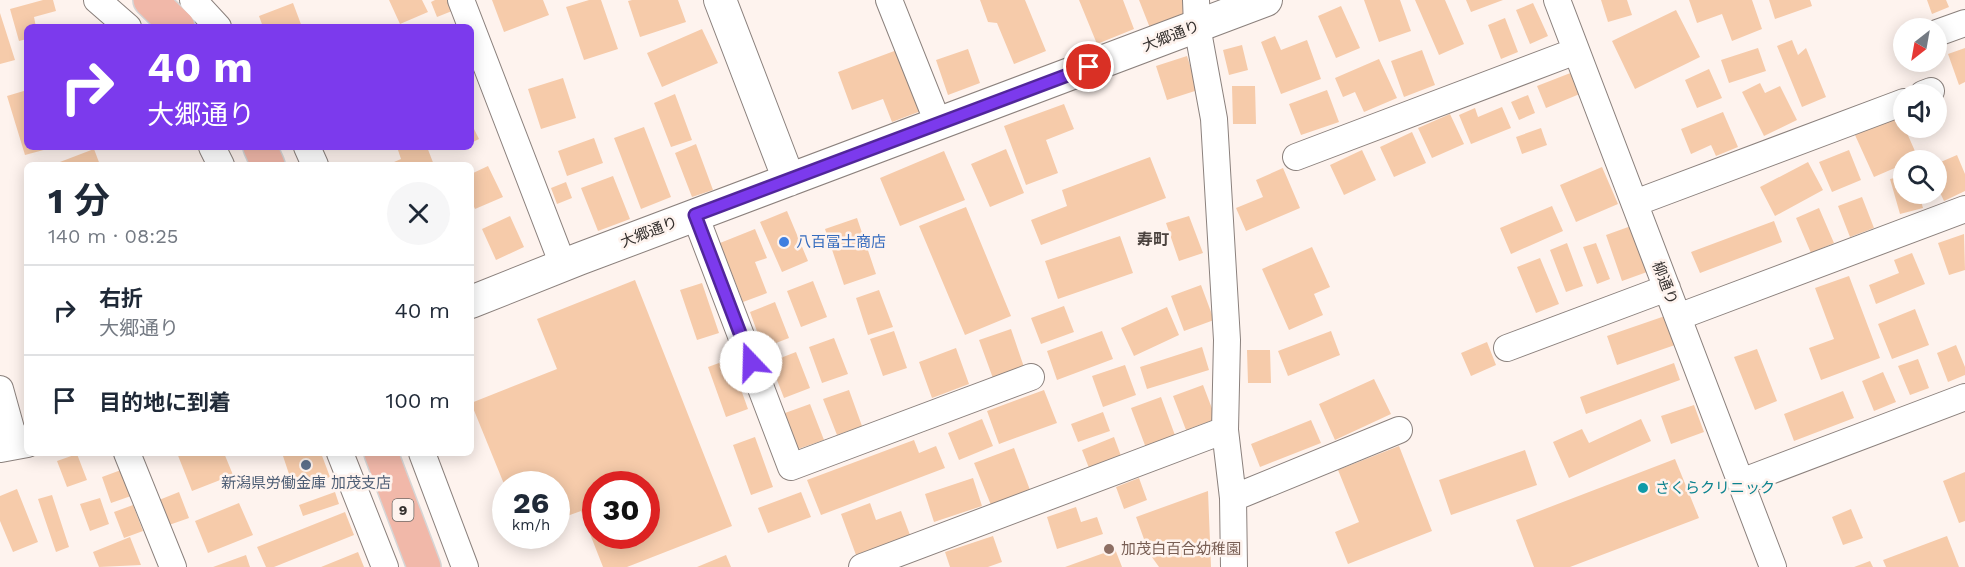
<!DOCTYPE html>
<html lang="ja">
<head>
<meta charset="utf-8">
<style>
	:root { --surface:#fff; --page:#f6f6f7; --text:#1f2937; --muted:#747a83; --line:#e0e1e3 }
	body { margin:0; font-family:"Work Sans","Noto Sans JP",sans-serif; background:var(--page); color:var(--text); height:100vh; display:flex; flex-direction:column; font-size:22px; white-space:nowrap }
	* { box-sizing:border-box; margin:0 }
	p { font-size:20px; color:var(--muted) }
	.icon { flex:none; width:33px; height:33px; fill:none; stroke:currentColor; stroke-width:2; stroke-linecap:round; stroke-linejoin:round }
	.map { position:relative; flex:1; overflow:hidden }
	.drawer { position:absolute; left:24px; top:162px; width:450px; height:294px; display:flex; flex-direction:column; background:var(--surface); border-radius:9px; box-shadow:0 3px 15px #0003 }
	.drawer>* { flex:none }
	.banner { position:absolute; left:24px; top:24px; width:450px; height:126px; border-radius:9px; box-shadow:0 3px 15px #0003; background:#7c3aed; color:#fff; overflow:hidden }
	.needle { width:39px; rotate:211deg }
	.controls { position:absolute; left:1893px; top:18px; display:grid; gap:12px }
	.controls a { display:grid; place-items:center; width:54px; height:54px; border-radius:50%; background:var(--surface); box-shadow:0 3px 15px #0003; font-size:30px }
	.speed { position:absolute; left:492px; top:471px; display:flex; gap:12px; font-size:30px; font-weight:700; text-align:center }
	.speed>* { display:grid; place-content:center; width:78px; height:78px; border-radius:50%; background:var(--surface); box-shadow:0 3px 15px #0003; line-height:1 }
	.speed small { font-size:15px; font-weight:400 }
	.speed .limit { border:9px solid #d22; background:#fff; color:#111 }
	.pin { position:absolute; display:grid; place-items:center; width:51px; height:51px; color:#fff; margin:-26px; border:3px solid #fff; border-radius:50%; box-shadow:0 2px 6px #0007 }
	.me { position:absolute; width:66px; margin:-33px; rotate:339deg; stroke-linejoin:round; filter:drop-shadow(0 0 4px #0008) }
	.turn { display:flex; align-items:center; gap:21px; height:126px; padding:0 24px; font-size:27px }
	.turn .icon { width:78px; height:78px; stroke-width:2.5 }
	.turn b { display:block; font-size:42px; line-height:51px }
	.round { display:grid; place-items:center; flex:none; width:63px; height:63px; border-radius:32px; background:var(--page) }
	.summary { display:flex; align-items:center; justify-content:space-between; height:102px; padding:0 24px }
	h1 { font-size:36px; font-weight:700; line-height:45px }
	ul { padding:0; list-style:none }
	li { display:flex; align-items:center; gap:18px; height:90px; padding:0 24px; border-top:2px solid var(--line) }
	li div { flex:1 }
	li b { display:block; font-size:22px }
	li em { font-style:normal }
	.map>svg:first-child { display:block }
	.building { fill:#f6cbaa; fill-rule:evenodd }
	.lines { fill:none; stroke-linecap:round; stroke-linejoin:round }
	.minor-casing { stroke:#8b817d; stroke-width:28 }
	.tertiary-casing { stroke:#8b817d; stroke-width:34 }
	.primary-casing { stroke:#d6d5d5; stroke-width:36 }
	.minor { stroke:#fff; stroke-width:26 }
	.tertiary { stroke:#fff; stroke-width:32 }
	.primary { stroke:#f1b8a9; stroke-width:33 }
	.route-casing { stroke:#51269a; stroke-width:15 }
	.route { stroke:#7c3aed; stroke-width:10 }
	.shop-dot { fill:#3f7fe0; stroke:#fef3ee; stroke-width:2 }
	.service-dot { fill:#5c6f8a; stroke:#fef3ee; stroke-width:2 }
	.culture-dot { fill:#0f9aa8; stroke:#fef3ee; stroke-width:2 }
	.education-dot { fill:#8d6e63; stroke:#fef3ee; stroke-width:2 }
	.labels { text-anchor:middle; stroke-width:5; stroke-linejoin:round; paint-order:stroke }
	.shield { fill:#fef3ee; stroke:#706a67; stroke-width:1.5 }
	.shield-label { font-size:14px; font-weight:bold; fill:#332f2d }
	.street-label { font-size:15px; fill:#332f2d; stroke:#fef3ee }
	.shop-label { font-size:15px; fill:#366cbe; stroke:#fef3ee; text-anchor:start }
	.service-label { font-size:15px; fill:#4e5e75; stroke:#fef3ee }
	.culture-label { font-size:15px; fill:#0d838f; stroke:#fef3ee; text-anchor:start }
	.education-label { font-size:15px; fill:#785e54; stroke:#fef3ee; text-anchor:start }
	.neighbourhood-label { font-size:16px; font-weight:bold; fill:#4b423e; stroke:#fef3ee }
</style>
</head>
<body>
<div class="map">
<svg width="1965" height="567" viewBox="0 0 1965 567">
	<rect width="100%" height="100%" fill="#fef3ee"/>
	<path class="building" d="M43 0H53L56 11 34 17 36 27H27V39L19 41 10 9Z
		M389 0H422L428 12 400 24Z
		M435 0H448L452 11 437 17 431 2Z
		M492 0H543L549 15 504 32Z
		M589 0H601L618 49 584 60 566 7Z
		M632 0H678L686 22 640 37 628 1Z
		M980 0H1025L1046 51 1014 64 997 23 988 22Z
		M1079 0H1123L1134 29 1097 44Z
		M1139 0H1182L1187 14 1150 28Z
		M1364 0H1400L1411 31 1379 42Z
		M1415 0H1445L1464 44 1439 55Z
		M1466 0H1503L1471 12Z
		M1601 0H1627L1632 15 1608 22Z
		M1689 0H1752L1762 29 1732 41 1722 14 1697 23Z
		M1769 0H1810L1812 6 1775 19Z
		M1927 0H1946L1949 7 1932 14Z
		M293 3 302 27H263L259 16Z
		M1533 3 1548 36 1530 44 1516 10Z
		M1341 6 1360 48 1336 58 1318 16Z
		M1676 10 1700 57 1635 89 1612 41Z
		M0 13 15 60 0 64Z
		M1505 18 1518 52 1501 59 1488 25Z
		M702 29 718 63 662 87 647 53Z
		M1275 36 1281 50 1307 40 1321 79 1281 94 1261 42Z
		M1792 40 1798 55 1806 48 1826 97 1802 107 1777 46Z
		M1242 45 1248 70 1229 75 1223 50Z
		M1758 48 1766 71 1729 83 1721 60Z
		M1965 48V82L1959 85 1948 54Z
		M968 49 980 83 948 95 936 60Z
		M897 50 921 111 892 122 883 99 852 110 838 72Z
		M1422 50 1435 85 1404 97 1391 61Z
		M1187 56 1198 90 1167 100 1156 66Z
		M1379 59 1397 98 1364 112 1355 92 1343 97 1335 78Z
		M1709 69 1722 98 1697 108 1685 80Z
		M1573 72 1582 93 1546 108 1537 86Z
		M563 78 576 118 541 129 528 89Z
		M1760 83 1765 93 1780 86 1797 120 1764 136 1742 92Z
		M1232 86H1255L1256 124H1233Z
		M27 90V147L51 148 25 155 7 96Z
		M1327 90 1339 122 1301 135 1289 104Z
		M675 94 692 140 671 147 654 103Z
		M1528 95 1535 113 1519 120 1511 102Z
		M1064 104 1074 129 1046 140 1058 173 1026 185 1004 126Z
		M1502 107 1511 128 1471 144 1459 115 1475 108 1478 117Z
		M1723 112 1738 147 1716 156 1711 145 1691 154 1681 129Z
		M1450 114 1464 144 1432 158 1418 128Z
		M1899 115 1918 158 1904 160V164L1874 177 1855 135Z
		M471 123 479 139 471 143Z
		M644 127 671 197 641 209 614 138Z
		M1541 128 1547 145 1522 154 1516 137Z
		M1412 132 1426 163 1394 177 1380 147Z
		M594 138 603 163 567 176 558 151Z
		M696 144 713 190 692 197 675 153Z
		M397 147H427L434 165H387L401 159Z
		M94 149 100 165H52Z
		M1006 149 1024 193 990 207 971 164Z
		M1362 150 1376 180 1344 195 1330 165Z
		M1849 150 1861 180 1832 192 1819 162Z
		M944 151 965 200 900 226 880 178Z
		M1957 155 1965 174V191L1944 201 1936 184V164Z
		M1150 157 1166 198 1041 245 1031 220 1067 206 1062 190Z
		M1808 162 1823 190 1775 216 1760 187Z
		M488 166 503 197 475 209 471 200V174Z
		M1602 167 1618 204 1576 222 1560 185Z
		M1283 168 1300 208 1246 231 1236 208 1263 197 1256 180Z
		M613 176 630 219 598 231 581 188Z
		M1904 176V194H1919L1923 208 1900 214 1890 179Z
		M566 182 572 198 557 204 551 188Z
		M1862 197 1874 228 1850 237 1838 206Z
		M1552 206 1563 231 1511 254 1500 228Z
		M966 207 1011 316 965 335 919 226Z
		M1819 208 1834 243 1811 253 1796 218Z
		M787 211 808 261 782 272 760 222Z
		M510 216 524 247 496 260 482 229Z
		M1189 216 1203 253 1179 261 1166 223Z
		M857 218 876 274 844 285 825 229Z
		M1774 221 1782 242 1700 273 1691 252Z
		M1631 226 1647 272 1622 281 1606 235Z
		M755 229 767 258 755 262 767 293 743 302 720 243Z
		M1964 234 1965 270 1949 275 1938 243Z
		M1120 236 1133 273 1058 299 1045 261Z
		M1567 243 1583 286 1566 292 1550 250Z
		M1596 243 1610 279 1597 284 1583 247Z
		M1312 247 1330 287 1314 294 1323 315 1289 330 1262 269Z
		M1912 253 1925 284 1876 304 1869 285 1899 273 1894 260Z
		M1540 258 1559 304 1536 313 1517 267Z
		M1849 276 1880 358 1821 380 1809 348 1834 339 1815 288Z
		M635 280 732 526 627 567H603L581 511 556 520V484H504L471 403 557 369 537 319ZM596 484H646V536H596Z
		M813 281 827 317 801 327 787 291Z
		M702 283 719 333 697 340 680 290Z
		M1201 285 1214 320 1184 331 1171 296Z
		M879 290 893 327 868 335 856 298Z
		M775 302 789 338 763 348 750 312Z
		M1064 306 1074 332 1041 344 1031 318Z
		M1167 307 1179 335 1134 356 1121 328Z
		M1915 309 1929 345 1892 359 1878 324Z
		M1665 316 1675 345 1617 365 1607 336Z
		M1011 329 1025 370 994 381 979 340Z
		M894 331 907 368 883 376 870 339Z
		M1102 331 1113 359 1057 380 1047 351Z
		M1331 331 1340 355 1288 376 1278 351Z
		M834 338 848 374 822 383 809 347Z
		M1487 342 1496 365 1471 376 1461 353Z
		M1956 345 1965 367V375L1948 382 1937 353Z
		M1202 347 1209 370 1147 389 1140 367Z
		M956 348 969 384 932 398 919 362Z
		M1757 349 1777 401 1755 410 1734 357Z
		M1247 350H1270L1271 383H1248Z
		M796 352 810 388 784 398 770 362Z
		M730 359 748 409 726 417 708 367Z
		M1918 359 1929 388 1910 395 1898 366Z
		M1674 363 1680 380 1586 414 1580 397Z
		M1125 365 1136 395 1103 407 1092 376Z
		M1883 372 1896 402 1874 411 1862 381Z
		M1374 379 1391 414 1335 440 1319 404Z
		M1203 385 1216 419 1186 430 1173 396Z
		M849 390 862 426 837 435 823 399Z
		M1044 390 1057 423 999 444 987 411Z
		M1843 391 1854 418 1794 441 1784 414Z
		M1161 397 1176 438 1146 448 1131 408Z
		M810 404 824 440 798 449 785 413Z
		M1694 405 1704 432 1671 444 1661 416Z
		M1103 412 1110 431 1078 442 1071 424Z
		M982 419 993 446 959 460 948 433Z
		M1641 419 1651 441 1569 478 1553 442 1582 429 1589 443Z
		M1311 420 1321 443 1260 467 1251 444Z
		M755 437 773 487 751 495 733 445Z
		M1114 437 1121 456 1089 468 1082 450Z
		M914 440 919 453 936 446 945 468 821 515 807 480Z
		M1399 446 1432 531 1348 564 1335 532 1359 522 1338 470Z
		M1014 448 1030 490 991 505 974 463Z
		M1525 450 1537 485 1451 515 1439 480Z
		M177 453H224L233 475 192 491Z
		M282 453H321L330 477 294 489Z
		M77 454 87 480 67 487 57 461Z
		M1675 459 1699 518 1570 567H1534L1516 520Z
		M121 470 131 496 111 503 102 477Z
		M1965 472V521L1959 523 1943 481Z
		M973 478 982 506 934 522 925 494Z
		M1139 478 1147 500 1124 509 1116 487Z
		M17 489 38 542 13 552 0 521V496Z
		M1208 491 1211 567H1159L1149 553 1136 517Z
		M179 492 189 518 169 525 159 500Z
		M335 492 339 504 303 516 299 505Z
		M801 492 811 517 768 533 758 508Z
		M52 495 69 547 56 552 38 499Z
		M100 498 109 524 90 531 80 504Z
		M239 503 253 535 208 553 195 521Z
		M870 503 876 520 901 511 910 535 856 555 841 514Z
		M133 505 143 531 124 538 114 512Z
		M1076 507 1081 522 1097 517 1103 534 1057 549 1047 517Z
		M1851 509 1863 538 1843 545 1832 517Z
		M345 512 354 535 274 567H266L257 547Z
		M993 536 1002 562 988 567H950L945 552Z
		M1947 536 1959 567H1886L1883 560Z
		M130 537 141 565 99 567 93 552Z
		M1115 549 1122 567H1065Z
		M358 552 364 567H321Z
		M246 555 250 567H213Z
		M726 555 731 567H697Z
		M1870 561 1873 567H1854Z"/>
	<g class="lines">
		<defs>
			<path id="minor" d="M97 0 128 27
				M193 0 218 27
				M461 0 563 265
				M889 0 938 123
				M1196 0 1197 26 1214 119 1227 340 1225 430 1233 498 1234 567
				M1557 0 1773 567
				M1937 33 1965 23
				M1923 94 1931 91
				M212 147 221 165
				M307 147 315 165
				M1296 157 1576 51
				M1635 203 1904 102
				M695 215 791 467 1031 377
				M1678 317 1965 209
				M1507 348 1667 288
				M0 389 15 443
				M127 453 173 567
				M340 453 385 567
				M422 453 465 567
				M1741 482 1965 397
				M1233 498 1399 430
				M862 567 1225 430"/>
			<path id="tertiary" d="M720 0 789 180
				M471 302 579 259 1266 0
				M0 446 27 441"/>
			<path id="primary" d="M150 0 178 27
				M260 147 268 165
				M381 453 424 567"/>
		</defs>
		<use href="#minor" class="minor-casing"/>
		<use href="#tertiary" class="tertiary-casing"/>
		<use href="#primary" class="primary-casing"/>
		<use href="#minor" class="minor"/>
		<use href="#tertiary" class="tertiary"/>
		<use href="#primary" class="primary"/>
	</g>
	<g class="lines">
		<defs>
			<path id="route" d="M751 362 695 215 1089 67"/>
		</defs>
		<use href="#route" class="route-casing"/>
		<use href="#route" class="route"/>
	</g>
	<circle class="shop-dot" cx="784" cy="242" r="6"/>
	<circle class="service-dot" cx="306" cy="465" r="6"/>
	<circle class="culture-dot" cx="1643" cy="488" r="6"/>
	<circle class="education-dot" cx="1109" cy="549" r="6"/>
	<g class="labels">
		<rect class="shield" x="392.5" y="499" width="21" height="22" rx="4.5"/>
		<g class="shield-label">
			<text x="403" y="515">9</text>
		</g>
		<g class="street-label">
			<text transform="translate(1171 36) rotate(-21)" y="5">大郷通り</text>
			<text transform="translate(649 232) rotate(-21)" y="5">大郷通り</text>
			<text transform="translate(1665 283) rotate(69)" y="5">柳通り</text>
		</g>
		<g class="shop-label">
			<text x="796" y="247">八百冨士商店</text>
		</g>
		<g class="service-label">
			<text x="306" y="488">新潟県労働金庫 加茂支店</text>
		</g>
		<g class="culture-label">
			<text x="1655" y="493">さくらクリニック</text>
		</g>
		<g class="education-label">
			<text x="1121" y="554">加茂白百合幼稚園</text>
		</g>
		<g class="neighbourhood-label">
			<text x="1153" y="245">寿町</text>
		</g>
	</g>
</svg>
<div class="controls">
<a><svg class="needle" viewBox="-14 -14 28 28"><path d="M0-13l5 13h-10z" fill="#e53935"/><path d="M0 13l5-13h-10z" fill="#747a83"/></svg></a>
<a><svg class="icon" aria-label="sound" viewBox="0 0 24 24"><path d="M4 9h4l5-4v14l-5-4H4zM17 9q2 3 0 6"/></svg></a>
<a><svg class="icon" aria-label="search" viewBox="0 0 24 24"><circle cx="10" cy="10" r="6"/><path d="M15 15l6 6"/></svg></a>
</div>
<div class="speed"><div>26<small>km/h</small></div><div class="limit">30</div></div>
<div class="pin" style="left:1089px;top:67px;background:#d93025"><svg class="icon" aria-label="arrive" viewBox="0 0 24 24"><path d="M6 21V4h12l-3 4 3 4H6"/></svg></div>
<svg class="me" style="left:751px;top:362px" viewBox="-20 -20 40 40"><circle r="19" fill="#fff"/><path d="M0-13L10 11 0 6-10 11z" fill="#7c3aed"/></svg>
<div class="banner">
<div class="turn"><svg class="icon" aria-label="right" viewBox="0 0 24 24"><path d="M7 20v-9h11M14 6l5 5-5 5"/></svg><div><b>40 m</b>大郷通り</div></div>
</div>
<section class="drawer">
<div class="summary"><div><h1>1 分</h1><p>140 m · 08:25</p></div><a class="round"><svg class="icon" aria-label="close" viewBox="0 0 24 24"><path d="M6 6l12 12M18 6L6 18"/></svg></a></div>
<ul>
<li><svg class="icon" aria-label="right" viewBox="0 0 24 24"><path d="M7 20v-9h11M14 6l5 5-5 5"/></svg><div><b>右折</b><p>大郷通り</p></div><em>40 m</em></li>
<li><svg class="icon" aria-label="arrive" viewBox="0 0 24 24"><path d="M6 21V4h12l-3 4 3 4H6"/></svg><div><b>目的地に到着</b></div><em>100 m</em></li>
</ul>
</section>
</div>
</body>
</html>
